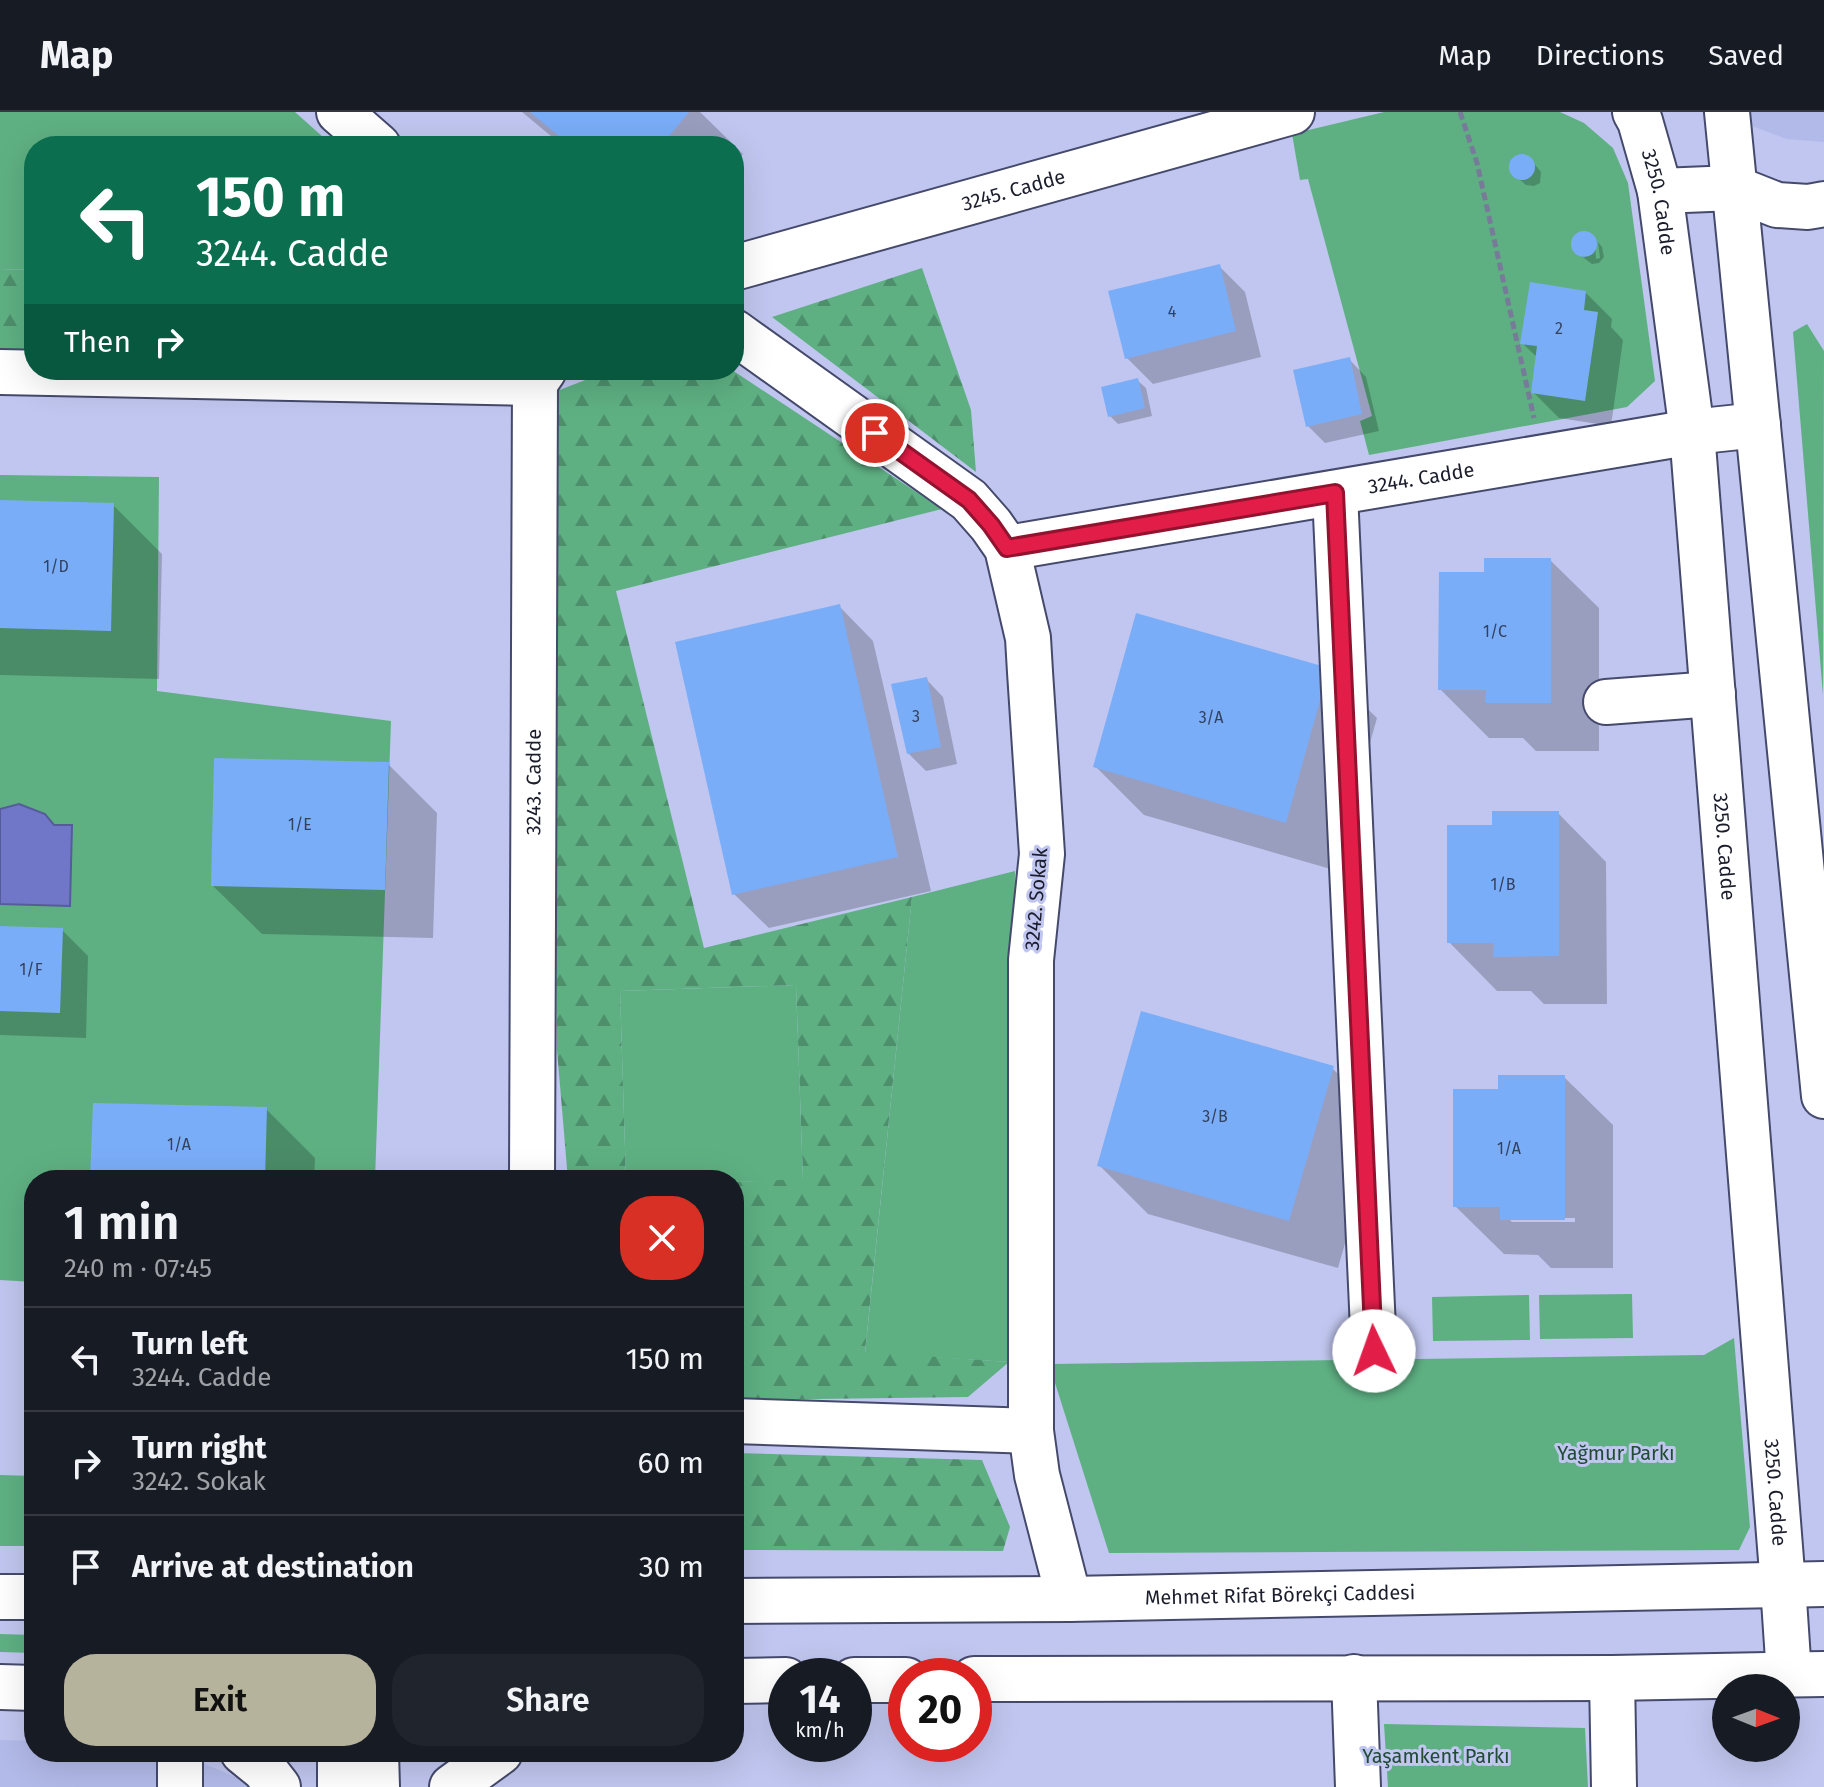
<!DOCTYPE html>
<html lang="en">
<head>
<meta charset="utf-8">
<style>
	:root { --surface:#171b24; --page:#20242c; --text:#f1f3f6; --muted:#9ea1a6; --line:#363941; --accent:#b6b39d }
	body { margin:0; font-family:"Fira Sans",sans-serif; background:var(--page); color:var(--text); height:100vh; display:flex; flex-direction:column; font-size:30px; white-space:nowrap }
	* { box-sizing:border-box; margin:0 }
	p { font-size:26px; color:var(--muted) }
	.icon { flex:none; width:44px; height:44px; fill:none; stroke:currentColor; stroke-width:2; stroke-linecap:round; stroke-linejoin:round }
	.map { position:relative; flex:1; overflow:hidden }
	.panel { position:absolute; left:24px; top:1058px; width:720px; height:592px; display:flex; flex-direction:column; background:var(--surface); border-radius:32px; box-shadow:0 8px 32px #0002 }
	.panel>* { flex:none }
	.guide { position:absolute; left:24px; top:24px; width:720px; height:244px; border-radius:32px; box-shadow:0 8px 32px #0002; background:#0b6e4f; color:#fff; overflow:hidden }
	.needle { width:52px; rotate:91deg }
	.controls { position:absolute; left:1712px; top:1562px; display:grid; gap:16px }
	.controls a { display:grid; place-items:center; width:88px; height:88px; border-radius:50%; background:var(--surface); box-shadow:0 8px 32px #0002; font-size:40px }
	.speed { position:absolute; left:768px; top:1546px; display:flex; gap:16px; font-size:40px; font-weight:700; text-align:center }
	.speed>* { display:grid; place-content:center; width:104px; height:104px; border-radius:50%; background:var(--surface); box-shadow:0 8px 32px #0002; line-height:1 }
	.speed small { font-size:20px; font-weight:400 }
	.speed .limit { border:12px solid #d22; background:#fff; color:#111 }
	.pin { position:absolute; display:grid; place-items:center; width:68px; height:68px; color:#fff; margin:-34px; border:4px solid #fff; border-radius:50%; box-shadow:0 2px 8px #0007 }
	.me { position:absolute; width:88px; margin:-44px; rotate:357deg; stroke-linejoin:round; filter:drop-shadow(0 0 6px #0008) }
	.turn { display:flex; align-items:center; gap:28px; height:168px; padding:0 40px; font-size:36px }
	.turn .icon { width:104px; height:104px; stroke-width:2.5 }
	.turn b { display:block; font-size:56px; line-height:68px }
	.then { display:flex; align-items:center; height:76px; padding:0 40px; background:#0003; gap:16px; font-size:30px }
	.round { display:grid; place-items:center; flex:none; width:84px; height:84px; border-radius:32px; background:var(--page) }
	.headline { display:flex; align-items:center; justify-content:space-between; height:136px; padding:0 40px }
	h1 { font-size:48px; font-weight:600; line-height:60px }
	.primary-button { display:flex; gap:16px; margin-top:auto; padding:16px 40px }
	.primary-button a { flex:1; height:92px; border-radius:32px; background:var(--accent); color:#111; font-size:32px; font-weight:600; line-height:92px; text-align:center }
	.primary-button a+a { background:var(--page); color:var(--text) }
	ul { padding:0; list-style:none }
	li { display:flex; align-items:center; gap:24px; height:104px; padding:0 40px; border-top:2px solid var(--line) }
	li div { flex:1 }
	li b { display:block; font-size:30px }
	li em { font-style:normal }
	header { display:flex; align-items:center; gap:48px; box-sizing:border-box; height:112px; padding:0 40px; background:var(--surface); border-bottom:2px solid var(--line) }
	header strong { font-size:38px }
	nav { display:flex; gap:44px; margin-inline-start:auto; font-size:28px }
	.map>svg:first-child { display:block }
	.built { fill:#b2bae9 }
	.green { fill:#5eb083 }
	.forest { fill:url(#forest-firs) }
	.water { fill:#7077c8; stroke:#565c99; stroke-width:2 }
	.shadow { fill:#0003; fill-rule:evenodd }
	.building { fill:#7aadf8 }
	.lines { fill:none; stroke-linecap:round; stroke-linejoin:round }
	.minor-casing { stroke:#454a6c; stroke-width:48 }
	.major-casing { stroke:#454a6c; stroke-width:48 }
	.path { stroke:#777b99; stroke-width:5; stroke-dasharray:8 4; stroke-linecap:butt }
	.minor { stroke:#fff; stroke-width:44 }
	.major { stroke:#fff; stroke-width:44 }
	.route-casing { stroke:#92132f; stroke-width:20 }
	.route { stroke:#e11d48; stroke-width:14 }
	.labels { text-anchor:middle; stroke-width:6; stroke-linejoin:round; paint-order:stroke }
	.number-label { font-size:16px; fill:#33415f }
	.street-label { font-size:20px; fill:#1b1d2c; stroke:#c0c6ef }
	.park-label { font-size:20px; fill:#214b34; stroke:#c0c6ef }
</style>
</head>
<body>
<header>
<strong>Map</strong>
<nav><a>Map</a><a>Directions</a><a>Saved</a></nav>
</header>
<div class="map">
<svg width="1824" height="1675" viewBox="0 0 1824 1675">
	<defs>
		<pattern id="forest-firs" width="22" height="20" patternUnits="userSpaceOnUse" patternTransform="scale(2)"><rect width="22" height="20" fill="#5eb083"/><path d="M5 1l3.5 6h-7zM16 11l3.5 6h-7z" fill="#4d8f6b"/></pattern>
	</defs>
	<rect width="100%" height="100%" fill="#c0c6ef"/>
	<path class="built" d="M1751 0H1824V30L1787 27 1752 14Z
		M0 1628 34 1629V1640H177L242 1668 250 1675H0Z"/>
	<path class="green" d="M0 0H295L333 34H34V158L0 157Z
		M1384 0H1560L1584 11 1613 36 1628 71 1655 269 1627 295 1369 343 1360 309 1372 304 1308 67 1300 68 1292 22Z
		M1807 212 1824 239 1823 583 1793 220Z
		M0 363 159 365 157 579 391 609 375 1068H34V1170L0 1168Z
		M1015 759 1009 1250 865 1241 912 785Z
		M796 873 803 1068 734 1070 626 1068 620 879Z
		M1632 1182 1633 1226 1540 1227 1539 1183Z
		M1529 1183 1530 1228 1433 1229 1432 1185Z
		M1734 1226 1750 1415 1739 1438 1109 1441 1049 1252 1704 1243Z
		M0 1363 34 1364V1434H0Z
		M0 1522 34 1523V1541L0 1540Z
		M1384 1612 1585 1616 1588 1675H1388Z"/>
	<path class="forest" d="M922 156 971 298 976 360 772 205Z
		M0 157 34 158V243L0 242Z
		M611 258H732L942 397 616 479 704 836 912 785 865 1240 1009 1250 968 1285 734 1288V1070L803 1067 796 873 620 879 626 1068H568L557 938 551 297 557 279Z
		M734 1341 982 1348 1010 1415 1003 1439 734 1438Z"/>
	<path class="water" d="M19 692 45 702 54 713H72L70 794 0 792V697Z"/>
	<path class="shadow" d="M522 0H700L743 42 734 53V34H563Z
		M1518 45 1528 46 1537 55 1541 60 1540 71 1534 74 1526 73 1517 65 1512 58 1514 49Z
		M1587 122 1595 128 1596 147 1600 146 1598 130 1602 135 1604 145 1599 151 1592 152 1576 140 1574 133 1578 124Z
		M1219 154 1245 180 1261 245 1153 272 1127 246Z
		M1586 181 1612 207 1611 215 1623 228 1611 314 1559 306 1533 280 1538 246 1522 231Z
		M1349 247 1366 265 1379 319 1325 331 1308 314Z
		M1137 268 1146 276 1152 304 1118 312 1110 304Z
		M0 390 113 393 162 442 159 567 0 563Z
		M1550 448 1599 496V639H1536L1523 626H1489L1440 577 1486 462Z
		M839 494 873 529 931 779 769 816 734 782Z
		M1328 558 1377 606 1334 758 1144 703 1095 654Z
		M926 567 943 585 957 652 926 659 908 641Z
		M388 652 437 701 433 826 262 822 213 774Z
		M1558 701 1606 750 1607 892H1544L1531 879H1497L1449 830 1494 715Z
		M0 816 62 818 88 844 86 926 0 923Z
		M1332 956 1381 1005 1338 1156 1148 1102 1099 1053Z
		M1564 965 1613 1013V1156H1551L1538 1143 1504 1142 1455 1094 1500 979ZM1508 1106H1575V1110H1512Z
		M266 997 315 1046 314 1068H92Z"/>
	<path class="building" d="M530 0H689L661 34H571Z
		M1509 55a13 13 0 1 1 26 0a13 13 0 1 1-26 0Z
		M1571 132a13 13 0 1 1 26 0a13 13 0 1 1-26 0Z
		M1220 152 1236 219 1125 247 1108 179Z
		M1530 170 1586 179 1584 198 1598 200 1585 289 1531 281 1537 234 1520 232Z
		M1350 245 1362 302 1306 315 1293 258Z
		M1138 266 1145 296 1108 305 1101 275Z
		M0 388 114 391 111 519 0 516Z
		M1484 446H1551V591H1485L1486 578H1438L1439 460H1484Z
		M840 492 898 745 732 783 675 530Z
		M1136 501 1329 556 1286 711 1093 655Z
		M927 565 941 635 907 642 891 572Z
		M214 646 389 650 385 778 211 774Z
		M1492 699H1559V844L1493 845 1494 831H1447V713H1492Z
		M0 814 63 816 60 901 0 899Z
		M1141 899 1334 954 1289 1109 1097 1054Z
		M1498 963H1565V1108H1500V1095H1453V977H1498Z
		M93 991 267 995 265 1068H90Z"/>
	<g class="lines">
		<defs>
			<g id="minor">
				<path d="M339 0 378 34"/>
				<path id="s1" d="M1635 0 1640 9 1660 79 1692 320 1783 1473"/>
				<path d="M1727 0 1824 984"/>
				<path d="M1660 79 1734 76 1777 93 1808 95 1824 92"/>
				<path id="s2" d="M734 156 1292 0"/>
				<path d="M734 220 969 388 991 413 1007 436 1028 526 1030 560 1042 742 1031 848V1319L1037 1363 1069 1487"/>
				<path d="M0 260 535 271 544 258"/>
				<path d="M1335 381 1374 1239"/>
				<path id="s3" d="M1007 436 1692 320 1758 313"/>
				<path d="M1606 590 1713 582"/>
				<path id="s4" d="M532 1068 535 271"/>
				<path d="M734 1309 1031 1319"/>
				<path d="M1354 1565 1358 1675"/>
				<path d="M1612 1566 1614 1675"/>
				<path d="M180 1640V1675"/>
				<path d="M243 1640 264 1657 278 1675"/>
				<path d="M340 1640V1675"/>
				<path d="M376 1640 377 1675"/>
				<path d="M452 1675 500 1640"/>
			</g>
			<g id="major">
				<path d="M1783 1473 1789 1563"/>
				<path d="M0 1485H34"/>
				<path id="s5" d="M734 1489 1069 1487 1824 1472"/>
				<path d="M974 1567 1612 1566 1824 1562"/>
				<path d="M854 1568H906"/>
				<path d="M734 1569 786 1568"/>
				<path d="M0 1575 34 1576"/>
			</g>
		</defs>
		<use href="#minor" class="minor-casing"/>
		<use href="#major" class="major-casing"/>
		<path class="path" d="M1460 0 1477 51 1534 306"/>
		<use href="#minor" class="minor"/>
		<use href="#major" class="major"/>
	</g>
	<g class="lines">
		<defs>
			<path id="route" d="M875 321 969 388 991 413 1007 436 1335 381 1374 1239"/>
		</defs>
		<use href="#route" class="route-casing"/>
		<use href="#route" class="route"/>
	</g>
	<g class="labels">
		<g class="number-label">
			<text x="1172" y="205">4</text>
			<text x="1559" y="222">2</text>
			<text x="56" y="460">1/D</text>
			<text x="1495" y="525">1/C</text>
			<text x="916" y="610">3</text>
			<text x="1211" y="611">3/A</text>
			<text x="300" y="718">1/E</text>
			<text x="1503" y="778">1/B</text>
			<text x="31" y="863">1/F</text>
			<text x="1215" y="1010">3/B</text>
			<text x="179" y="1038">1/A</text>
			<text x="1509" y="1042">1/A</text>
		</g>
		<g class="street-label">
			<text dy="7" stroke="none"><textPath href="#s2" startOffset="290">3245. Cadde</textPath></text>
			<text dy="7" stroke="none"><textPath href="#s1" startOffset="94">3250. Cadde</textPath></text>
			<text dy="7" stroke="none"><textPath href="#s3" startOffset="420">3244. Cadde</textPath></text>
			<text dy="7" stroke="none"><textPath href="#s4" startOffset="398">3243. Cadde</textPath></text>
			<text dy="7" stroke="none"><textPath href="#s1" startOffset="742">3250. Cadde</textPath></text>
			<text transform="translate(1036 787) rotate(-85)" y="7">3242. Sokak</text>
			<text dy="7" stroke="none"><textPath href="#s1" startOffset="1390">3250. Cadde</textPath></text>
			<text dy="7" stroke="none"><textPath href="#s5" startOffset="546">Mehmet Rifat Börekçi Caddesi</textPath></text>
		</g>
		<g class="park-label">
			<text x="1616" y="1348">Yağmur Parkı</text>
			<text x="1436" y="1651">Yaşamkent Parkı</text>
		</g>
	</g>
</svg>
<div class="controls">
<a><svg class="needle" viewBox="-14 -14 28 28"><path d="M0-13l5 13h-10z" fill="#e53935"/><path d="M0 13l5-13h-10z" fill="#9ea1a6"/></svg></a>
</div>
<div class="speed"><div>14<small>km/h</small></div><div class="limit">20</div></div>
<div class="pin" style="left:875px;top:321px;background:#d93025"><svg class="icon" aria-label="arrive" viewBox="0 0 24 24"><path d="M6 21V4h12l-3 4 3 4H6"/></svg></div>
<svg class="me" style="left:1374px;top:1239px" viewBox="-20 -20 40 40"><circle r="19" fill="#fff"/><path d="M0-13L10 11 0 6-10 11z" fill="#e11d48"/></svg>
<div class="guide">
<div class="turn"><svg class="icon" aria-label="left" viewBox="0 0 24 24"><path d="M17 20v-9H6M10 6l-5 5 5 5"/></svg><div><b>150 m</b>3244. Cadde</div></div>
<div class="then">Then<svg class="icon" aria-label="right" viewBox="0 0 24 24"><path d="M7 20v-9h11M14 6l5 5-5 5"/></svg></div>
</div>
<section class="panel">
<div class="headline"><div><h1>1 min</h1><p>240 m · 07:45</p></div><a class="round" style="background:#d93025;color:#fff"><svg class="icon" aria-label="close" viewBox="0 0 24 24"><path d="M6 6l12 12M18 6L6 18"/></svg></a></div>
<ul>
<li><svg class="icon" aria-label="left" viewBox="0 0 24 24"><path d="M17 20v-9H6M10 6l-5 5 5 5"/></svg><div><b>Turn left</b><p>3244. Cadde</p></div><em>150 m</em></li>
<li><svg class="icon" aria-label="right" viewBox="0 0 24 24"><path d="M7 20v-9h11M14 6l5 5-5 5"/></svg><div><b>Turn right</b><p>3242. Sokak</p></div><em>60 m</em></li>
<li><svg class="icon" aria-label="arrive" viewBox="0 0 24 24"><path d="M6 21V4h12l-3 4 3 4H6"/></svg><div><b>Arrive at destination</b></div><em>30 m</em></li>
</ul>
<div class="primary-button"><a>Exit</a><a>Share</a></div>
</section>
</div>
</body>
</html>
